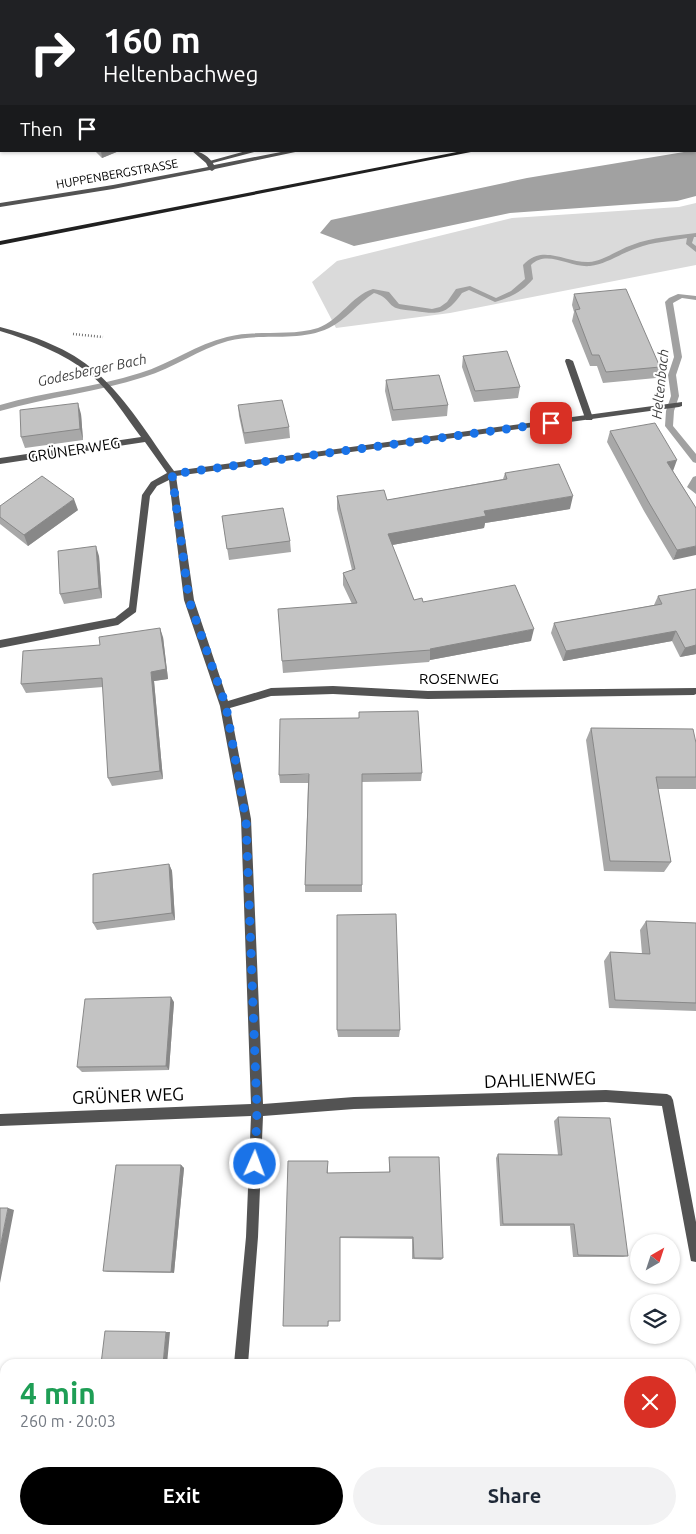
<!DOCTYPE html>
<html lang="en">
<head>
<meta charset="utf-8">
<style>
	:root { --surface:#fff; --page:#f2f2f3; --text:#1f2937; --muted:#747a83; --accent:#000 }
	body { margin:0; font-family:Ubuntu,sans-serif; background:var(--page); color:var(--text); height:100vh; display:flex; flex-direction:column; font-size:19px; white-space:nowrap }
	* { box-sizing:border-box; margin:0 }
	p { font-size:16px; color:var(--muted) }
	.icon { flex:none; width:28px; height:28px; fill:none; stroke:currentColor; stroke-width:2; stroke-linecap:round; stroke-linejoin:round }
	.map { position:relative; flex:1; overflow:hidden }
	.drawer { position:absolute; left:0px; top:1359px; width:696px; height:176px; display:flex; flex-direction:column; background:var(--surface); border-radius:15px 15px 0 0; box-shadow:0 1px 4px #0004 }
	.drawer>* { flex:none }
	.banner { position:absolute; left:0px; top:0px; width:696px; height:152px; box-shadow:0 1px 4px #0004; background:#202124; color:#fff; overflow:hidden }
	.needle { width:32px; rotate:39deg }
	.tools { position:absolute; left:630px; top:1234px; display:grid; gap:10px }
	.tools a { display:grid; place-items:center; width:50px; height:50px; border-radius:50%; background:var(--surface); box-shadow:0 1px 4px #0004; font-size:25px }
	.pin { position:absolute; display:grid; place-items:center; width:42px; height:42px; color:#fff; margin:-21px; border-radius:10px; box-shadow:0 2px 8px #0006 }
	.me { position:absolute; width:55px; margin:-28px; rotate:2deg; stroke-linejoin:round; filter:drop-shadow(0 0 4px #0008) }
	.turn { display:flex; align-items:center; gap:18px; height:105px; padding:0 20px; font-size:22px }
	.turn .icon { width:65px; height:65px; stroke-width:2.5 }
	.turn b { display:block; font-size:35px; line-height:42px }
	.then { display:flex; align-items:center; height:48px; padding:0 20px; background:#0003; gap:10px; font-size:19px }
	.round { display:grid; place-items:center; flex:none; width:52px; height:52px; border-radius:26px; background:var(--page) }
	.headline { display:flex; align-items:center; justify-content:space-between; height:85px; padding:0 20px }
	h1 { font-size:30px; font-weight:700; line-height:38px; color:#1e9e55 }
	.action { display:flex; gap:10px; margin-top:auto; padding:10px 20px }
	.action a { flex:1; height:58px; border-radius:30px; background:var(--accent); color:#fff; font-size:20px; font-weight:700; line-height:58px; text-align:center }
	.action a+a { background:var(--page); color:var(--text) }
	.map>svg:first-child { display:block }
	.green { fill:#dadada }
	.water { fill:#a1a1a1 }
	.lines { fill:none; stroke-linecap:round; stroke-linejoin:round }
	.stream { fill:#a1a1a1; fill-rule:evenodd }
	.path { stroke:#757575; stroke-width:2.5; stroke-dasharray:1 2; stroke-linecap:butt }
	.lane { fill:#535353; fill-rule:evenodd }
	.street { fill:#535353; fill-rule:evenodd }
	.secondary { fill:#202020; fill-rule:evenodd }
	.wall { fill:#a8a8a8 }
	.shaded-wall { fill:#888 }
	.building { fill:#c3c3c3; stroke:#888 }
	.route { stroke:#1a73e8; stroke-width:9; stroke-dasharray:0 16.2 }
	.labels { text-anchor:middle; stroke-width:4; stroke-linejoin:round; paint-order:stroke }
	.far-street-label { font-size:12px; fill:#000; stroke:#fff }
	.far-water-label { font-size:14px; font-style:italic; fill:#424242; stroke:#fff }
	.street-label { font-size:15px; fill:#000; stroke:#fff }
	.near-street-label { font-size:18px; fill:#000; stroke:#fff }
</style>
</head>
<body>
<div class="map">
<svg width="696" height="1534" viewBox="0 0 696 1534">
	<rect width="100%" height="100%" fill="#fff"/>
	<path class="green" d="M696 203V265L450 313 336 328 312 282 337 261 512 218 679 207Z"/>
	<path class="water" d="M696 150V196L677 201 510 213 354 246 320 233 331 220 527 178Z"/>
	<g class="lines">
		<path class="stream" d="M696 233V237H694L692 243 696 246V252L686 244 687 238C670 241 653 242 637 248 621 253 607 264 590 266 570 268 547 249 531 265L533 279C523 291 510 298 495 302L469 290 462 293C447 314 440 315 415 311 409 310 402 310 396 308 387 304 389 297 374 293 358 303 346 320 329 328 297 343 261 332 228 341 199 349 174 368 144 377 97 392 48 397 0 411V405C46 391 95 388 140 373 170 364 197 344 227 337 257 329 289 337 318 328 340 320 351 296 373 289L389 292 399 304 432 309 440 307 447 302 456 289 470 286 496 298 511 291 525 279 523 265C542 243 566 263 589 262 604 261 617 250 632 245 652 237 675 236 696 233Z
			M678 294 696 296V300L682 298 673 303 682 357 676 375 679 396 674 411 673 426 696 454V463L693 462 665 426 666 411 671 396 668 375 674 357 665 302 669 298Z
			M696 476V494L687 487 693 477Z"/>
		<path class="path" d="M73 334 103 337"/>
		<path class="lane" d="M246 151H258L209 164 206 162Z
			M566 359H569L573 361 593 418 592 420H586L585 418 565 361Z"/>
		<path class="street" d="M0 20H1V24H0Z
			M192 151C201 151 210 157 214 165L286 151H300L215 169 212 171 210 170 113 189 0 207V203L113 185 208 167 206 163Z
			M0 327C34 336 69 348 96 372 127 399 150 438 174 471L682 402V406L679 407 176 476 194 600 228 701 271 688 333 686 428 691 696 688V694L694 695 428 699 333 694 271 696 230 708 251 819 263 1104 354 1097 606 1090 667 1094 671 1096 673 1100 696 1222V1262L691 1261 690 1256 662 1106 606 1102 354 1109 263 1116 258 1237 248 1364H234L246 1237 251 1116 0 1126V1114L251 1104 241 819 220 706 184 600 169 480 157 486 150 496 136 612 118 625 0 648V640L115 618 129 607 142 495 151 482 167 473 145 442 0 464V458L141 437C125 416 110 391 90 374 63 353 32 341 0 331Z
			M221 1530H235L234 1534H220Z"/>
		<path class="secondary" d="M695 119H696V123H695Z
			M462 151H476L0 245V241Z"/>
	</g>
	<path class="wall" d="M95 151H119L102 158Z
		M574 294 660 367 656 378 603 383 597 366H590L572 321 574 312 572 305Z
		M463 356 520 387 518 398 474 402 462 367Z
		M386 380 448 405 447 416 392 421 385 391Z
		M238 405 289 427 290 438 245 444 239 416Z
		M81 414 83 440 25 448 21 437Z
		M610 431 673 471 696 508 673 560 644 511 607 442Z
		M505 473 570 509 485 523 484 528 392 545 414 600 531 641 430 660 429 662 283 673 282 661 352 604 343 585V573L352 570 337 509V496L387 500 503 479Z
		M0 506 78 510 28 546 0 524Z
		M222 516 290 541 291 552 229 560Z
		M99 556 102 598 64 604 60 594Z
		M696 589V654L680 657 672 641 563 661 551 633 554 623 654 605 658 596Z
		M163 637 168 679 154 681 163 779 112 786 108 778 103 687 26 693 21 684 100 645Z
		M591 728 696 743V789H658L671 862 664 872 604 871 586 740Z
		M422 773 421 781 362 782V892H305V885L308 783H280L279 775Z
		M169 864 172 871 175 920 97 930 93 923Z
		M646 921 696 923V1011L609 1008 604 961 610 952 642 954 640 930Z
		M174 1002 169 1070 82 1072 77 1067Z
		M337 1030H400L399 1037H338Z
		M558 1117 628 1256 623 1257H573L570 1226H500L496 1158 498 1154 558 1155 554 1121Z
		M389 1157 443 1258 441 1260 412 1259V1239L340 1238 328 1326H283L328 1164V1173L389 1172Z
		M181 1165 184 1168 174 1273 108 1272 103 1271Z"/>
	<path class="shaded-wall" d="M1 42V55H0V43Z
		M0 102H1V113L0 114Z
		M101 151H119L102 158Z
		M78 403 81 414 83 440 80 429Z
		M677 460 673 471 663 473 667 462Z
		M573 496 570 509 485 523 484 528 387 546 388 534 484 511Z
		M74 499 78 510 28 546 24 535Z
		M96 546 99 556 102 598 99 588Z
		M696 546V555L673 560 677 550Z
		M160 628 163 637 168 679 154 681 163 779 160 771 151 672Z
		M534 629 531 641 430 660V649Z
		M676 631 672 641 563 661 566 651Z
		M696 645V654L680 657 685 648Z
		M169 864 172 871 175 920 172 913Z
		M171 997 174 1002 169 1070 166 1066Z
		M181 1165 184 1168 174 1273 171 1272Z
		M8 1208 14 1210 0 1283V1248Z
		M166 1332H170L167 1364H163Z
		M150 1530H154L153 1534H149Z"/>
	<path class="building" d="M40 0H98L101 1H38Z
		M194 0H692L689 1H191Z
		M0 24 1 25V42L0 43Z
		M626 289 660 367 606 372 599 355H592L575 310 580 309 574 294Z
		M507 351 520 387 475 391 463 356Z
		M439 375 448 405 393 410 386 380Z
		M282 400 289 427 244 433 238 405Z
		M78 403 80 429 21 437 20 410Z
		M655 423 677 460 667 462 696 508V546L677 550 648 501 610 431Z
		M559 464 573 496 484 511 486 516 388 534 414 600 422 598 423 602 515 585 534 629 430 649 431 650 282 661 278 609 357 603 343 573 355 569 337 496 384 490 387 500 507 479 505 473Z
		M42 476 74 499 24 535 0 517V506Z
		M283 508 290 541 227 549 222 516Z
		M96 546 99 588 60 594 58 551Z
		M696 589V645L685 648 676 631 566 651 554 623 662 604 658 596Z
		M160 628 166 669 151 672 160 771 108 778 102 678 21 684 23 651 100 645 99 637Z
		M418 711 422 773 362 774V885H305L309 774 279 775 280 719 359 718V712Z
		M591 728 693 729 696 743V777H656L671 862 610 861Z
		M169 864 172 913 93 923V874Z
		M396 914 400 1030H337V915Z
		M646 921 696 923V1003L615 1000 610 952 650 954Z
		M171 997 166 1066 77 1067 85 999Z
		M558 1117 610 1118 628 1256 578 1255 574 1224H503L498 1154 562 1155Z
		M389 1157H439L443 1258H414L413 1237H340V1321H328V1326H283L288 1161H328L327 1173 390 1172Z
		M116 1165H181L171 1272 103 1271Z
		M0 1208H8L0 1248Z
		M105 1331 166 1332 163 1364H101Z
		M83 1530H150L149 1534H83Z
		M268 1530H351V1534H267Z"/>
	<g class="lines">
		<path class="route" d="M255 1164 257 1110 246 820 226 706 189 600 172 474 551 423"/>
	</g>
	<g class="labels">
		<g class="far-street-label">
			<text transform="translate(117 174) rotate(-10)" y="4">HUPPENBERGSTRASSE</text>
		</g>
		<g class="far-water-label">
			<text transform="translate(92 370) rotate(-12)" y="5">Godesberger Bach</text>
			<text transform="translate(660 384) rotate(-84)" y="5">Heltenbach</text>
		</g>
		<g class="street-label">
			<text transform="translate(74 450) rotate(-9)" y="5">GRÜNER WEG</text>
			<text x="459" y="684">ROSENWEG</text>
		</g>
		<g class="near-street-label">
			<text transform="translate(540 1080) rotate(-2)" y="6">DAHLIENWEG</text>
			<text transform="translate(128 1096) rotate(-2)" y="6">GRÜNER WEG</text>
		</g>
	</g>
</svg>
<div class="tools">
<a><svg class="needle" viewBox="-14 -14 28 28"><path d="M0-13l5 13h-10z" fill="#e53935"/><path d="M0 13l5-13h-10z" fill="#747a83"/></svg></a>
<a><svg class="icon" aria-label="layers" viewBox="0 0 24 24"><path d="M12 4l9 5-9 5-9-5zM3 14l9 5 9-5"/></svg></a>
</div>
<div class="pin" style="left:551px;top:423px;background:#d93025"><svg class="icon" aria-label="arrive" viewBox="0 0 24 24"><path d="M6 21V4h12l-3 4 3 4H6"/></svg></div>
<svg class="me" style="left:255px;top:1164px" viewBox="-20 -20 40 40"><circle r="17" fill="#1a73e8" stroke="#fff" stroke-width="3"/><path d="M0-11L8 9 0 5-8 9z" fill="#fff"/></svg>
<div class="banner">
<div class="turn"><svg class="icon" aria-label="right" viewBox="0 0 24 24"><path d="M7 20v-9h11M14 6l5 5-5 5"/></svg><div><b>160 m</b>Heltenbachweg</div></div>
<div class="then">Then<svg class="icon" aria-label="arrive" viewBox="0 0 24 24"><path d="M6 21V4h12l-3 4 3 4H6"/></svg></div>
</div>
<section class="drawer">
<div class="headline"><div><h1>4 min</h1><p>260 m · 20:03</p></div><a class="round" style="background:#d93025;color:#fff"><svg class="icon" aria-label="close" viewBox="0 0 24 24"><path d="M6 6l12 12M18 6L6 18"/></svg></a></div>
<div class="action"><a>Exit</a><a>Share</a></div>
</section>
</div>
</body>
</html>
